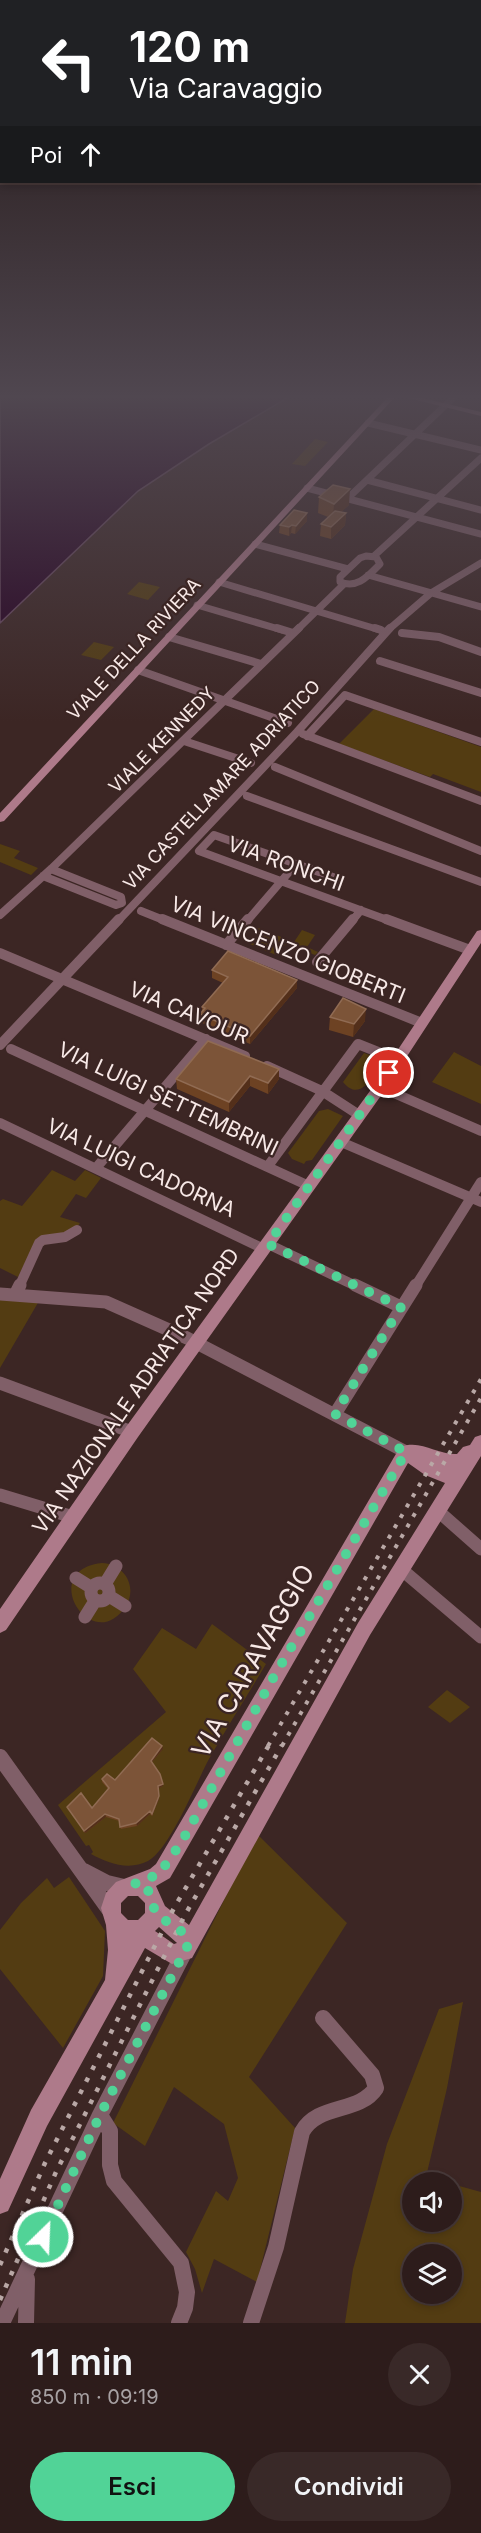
<!DOCTYPE html>
<html lang="it">
<head>
<meta charset="utf-8">
<style>
	:root { --surface:#2d1c1b; --page:#392928; --text:#f1f3f6; --muted:#a7a1a3; --line:#483a3a; --accent:#51d397 }
	body { margin:0; font-family:Inter,sans-serif; background:var(--page); color:var(--text); height:100vh; display:flex; flex-direction:column; font-size:22px; white-space:nowrap }
	* { box-sizing:border-box; margin:0 }
	p { font-size:20px; color:var(--muted) }
	.icon { flex:none; width:33px; height:33px; fill:none; stroke:currentColor; stroke-width:2; stroke-linecap:round; stroke-linejoin:round }
	.map { position:relative; height:2323px; overflow:hidden }
	.side { display:flex; flex-direction:column; background:var(--surface); flex:1 }
	.side>* { flex:none }
	.banner { position:absolute; left:0px; top:0px; width:482px; height:183px; box-shadow:0 3px 9px #0003,0 0 0 2px var(--line); background:#202124; color:#fff; overflow:hidden }
	.controls { position:absolute; left:402px; top:2172px; display:grid; gap:12px }
	.controls a { display:grid; place-items:center; width:60px; height:60px; border-radius:50%; background:var(--surface); box-shadow:0 3px 9px #0003,0 0 0 2px var(--line); font-size:30px }
	.pin { position:absolute; display:grid; place-items:center; width:51px; height:51px; color:#fff; margin:-26px; border:3px solid #fff; border-radius:50%; box-shadow:0 2px 6px #0007 }
	.me { position:absolute; width:66px; margin:-33px; rotate:24deg; stroke-linejoin:round; filter:drop-shadow(0 0 4px #0008) }
	.turn { display:flex; align-items:center; gap:21px; height:126px; padding:0 30px; font-size:27px }
	.turn .icon { width:78px; height:78px; stroke-width:2.5 }
	.turn b { display:block; font-size:42px; line-height:51px }
	.then { display:flex; align-items:center; height:57px; padding:0 30px; background:#0003; gap:12px; font-size:22px }
	.round { display:grid; place-items:center; flex:none; width:63px; height:63px; border-radius:32px; background:var(--page) }
	.summary { display:flex; align-items:center; justify-content:space-between; height:102px; padding:0 30px }
	h1 { font-size:36px; font-weight:600; line-height:45px }
	.action { display:flex; gap:12px; margin-top:auto; padding:12px 30px }
	.action a { flex:1; height:69px; border-radius:36px; background:var(--accent); color:#111; font-size:24px; font-weight:600; line-height:69px; text-align:center }
	.action a+a { background:var(--page); color:var(--text) }
	.map>svg:first-child { display:block }
	.green { fill:#533c12; fill-rule:evenodd }
	.water { fill:#270223; stroke:#66475e; stroke-width:1.5 }
	.lines { fill:none; stroke-linecap:round; stroke-linejoin:round }
	.street-far4 { stroke:#805f68; stroke-width:7 }
	.street-far3 { stroke:#805f68; stroke-width:8 }
	.street-far2 { stroke:#805f68; stroke-width:10 }
	.street-far1 { stroke:#805f68; stroke-width:13 }
	.street { stroke:#805f68; stroke-width:16 }
	.secondary { fill:#ae7a8a; fill-rule:evenodd }
	.rail-far1 { stroke:#b9a8a6; stroke-width:4; stroke-dasharray:4 8; stroke-linecap:butt }
	.rail { stroke:#b9a8a6; stroke-width:4.5; stroke-dasharray:4.5 9; stroke-linecap:butt }
	.wall { fill:#6d4223 }
	.shaded-wall { fill:#532f1a }
	.building { fill:#7c5438; stroke:#906b53; stroke-width:1.5 }
	.route { stroke:#51d397; stroke-width:10; stroke-dasharray:0 18 }
	.labels { text-anchor:middle; stroke-width:4.5; stroke-linejoin:round; paint-order:stroke }
	.far-street-label { font-size:18px; fill:#f8e9e7; stroke:#3c2624 }
	.street-label { font-size:21px; fill:#f8e9e7; stroke:#3c2624 }
	.near-street-label { font-size:26px; fill:#f8e9e7; stroke:#3c2624 }
</style>
</head>
<body>
<div class="map">
<svg width="481" height="2323" viewBox="0 0 481 2323">
	<rect width="100%" height="100%" fill="#3c2624"/>
	<path class="green" d="M315 439 328 442 305 466 292 464Z
		M139 582 160 587 148 600 127 594Z
		M94 642 114 647 101 660 81 655Z
		M374 709 481 747V792L433 774 430 777 339 744Z
		M0 844 20 851 14 858 38 868 31 875 0 862Z
		M251 925 294 942 302 930 315 935 307 947 318 952 315 955 286 944 276 955 250 944 261 932 249 927Z
		M454 1052 481 1066V1104L432 1082Z
		M364 1053 384 1060C374 1074 361 1104 343 1082Z
		M328 1109 343 1116 312 1160 306 1161 304 1164 292 1159 288 1153 319 1111Z
		M52 1170 75 1181 85 1170 101 1178 86 1198 76 1194 60 1217 80 1223 77 1227 30 1253 18 1277 0 1268V1201L3 1199 22 1206Z
		M0 1297 39 1301 0 1368Z
		M102 1563C124 1564 138 1586 126 1606 92 1658 36 1570 102 1563Z
		M212 1624 266 1664C247 1696 227 1727 209 1759 196 1783 170 1849 148 1861 129 1871 107 1863 91 1854L93 1852 89 1845 86 1846 58 1805 166 1712 133 1669 162 1628 196 1649Z
		M447 1690 470 1707 450 1723 428 1707Z
		M257 1834 347 1923 249 2077 295 2128 257 2282 214 2259 202 2293 195 2269 186 2252 216 2191 228 2201 238 2178 224 2124 174 2087 145 2146 113 2123Z
		M69 1877 105 1931 103 1976 63 2048 0 1969V1930L21 1903 47 1878 54 1888Z
		M463 2002 447 2088 426 2177 445 2182H412V2222H452V2184L481 2192V2323H345L353 2269 387 2144 439 2009ZM412 2254H452V2294H412Z"/>
	<path class="water" d="M0 397H289L209 444 138 491 0 623Z"/>
	<g class="lines">
		<path class="street-far4" d="M368 423 481 450
			M367 480 481 510
			M307 488 481 534
			M348 498 454 397
			M255 544 348 569
			M366 556 376 557 380 564C368 576 358 589 340 582V577L360 558Z
			M374 556 481 458
			M368 575 481 607
			M219 582 380 630
			M197 605 282 630
			M297 630 344 584
			M388 630 431 593 481 563"/>
		<path class="street-far3" d="M277 628 293 633
			M375 628 381 630
			M402 633 439 637 481 652
			M169 637 261 664
			M380 661 481 693
			M138 670 288 723
			M303 734 481 801
			M307 736 345 695 481 742
			M184 741 251 763
			M275 767 481 851
			M247 796 481 882
			M43 876 116 905 122 903 121 897 51 869
			M333 877 214 835 199 851 390 921
			M141 911 166 921
			M0 915 51 869 299 628
			M118 921 297 732 390 628
			M247 921 296 864
			M352 921 361 910"/>
		<path class="street-far2" d="M162 919 422 1023
			M386 919 470 950
			M226 945 248 919
			M0 953 245 1056
			M317 962 353 919
			M0 1045 119 919
			M11 1049 309 1186
			M267 1066 322 1091 359 1115
			M380 1087 481 1131
			M0 1123 264 1249
			M341 1142 481 1202
			M268 1166 358 1044 398 1060
			M96 1168 206 1039
			M268 1244 358 1287
			M19 1287 39 1243 43 1240 65 1237 77 1230
			M415 1287 481 1182"/>
		<path class="street-far1" d="M355 1285 401 1307
			M0 1294 106 1302 187 1338 406 1452
			M15 1295 20 1285
			M0 1383 132 1432
			M335 1414 416 1285
			M0 1495 73 1517
			M437 1510 481 1549
			M401 1569 481 1637
			M76 1578 92 1588
			M91 1592a9 9 0 1 1 18 0a9 9 0 1 1-18 0Z
			M105 1584 116 1566
			M109 1596 125 1606
			M85 1617 95 1601"/>
		<path class="street" d="M0 1757 111 1912
			M84 1871 107 1883 124 1887
			M100 2115 110 2131V2165L114 2181 181 2263 187 2292 185 2308 179 2323
			M2 2323 100 2115 185 1951
			M26 2323 27 2279
			M251 2323 276 2247 302 2132C318 2103 359 2114 376 2088L372 2075 323 2018"/>
		<path class="secondary" d="M388 397H395L4 821 0 822V813Z
			M404 397H418L481 412V416Z
			M481 930V943L385 1090 138 1437 6 1630 0 1633V1609L126 1427 375 1084 477 931Z
			M481 1435V1456L370 1635 192 1958 172 1964 145 1948 47 2126 8 2211 0 2214V2179L31 2110 105 1980 108 1950 106 1925 101 1908 106 1893 116 1882 150 1869 156 1864 400 1447C422 1439 436 1455 457 1454L463 1447 470 1445 475 1437ZM408 1463 425 1475 445 1483 358 1623 189 1925 165 1906 156 1886 170 1878ZM128 1896H138L145 1903V1913L138 1920H128L121 1913V1903ZM159 1927 177 1943 174 1944 155 1931Z"/>
		<path class="rail-far1" d="M268 1746 481 1379
			M282 1746 481 1398"/>
		<path class="rail" d="M0 2265 45 2163 174 1908 269 1745
			M0 2300 56 2172 185 1915 282 1745"/>
	</g>
	<path class="wall" d="M319 497 349 505 341 512 346 513 345 525 331 539 320 536 321 524 328 517 318 513Z
		M307 521 295 534 291 533 289 536 279 533 280 525Z
		M212 970 297 980V988L250 1044 200 1022V1014L202 1010V1007L223 983 212 978Z
		M330 1017 365 1021 353 1037 329 1030Z
		M279 1069V1079L268 1094 250 1086 229 1112 177 1089 176 1079Z
		M163 1749 152 1762 163 1786 159 1788V1799L152 1816 150 1814 137 1826 121 1829 119 1821 106 1817 85 1833 67 1807 92 1808 108 1789 102 1782V1779L115 1780Z"/>
	<path class="shaded-wall" d="M350 489 349 505 333 519 334 504Z
		M307 513V521L295 534 296 526Z
		M346 513 345 525 331 539V527Z
		M292 525 291 533 289 536V527Z
		M297 980V988L250 1044V1036Z
		M366 1009 365 1021 353 1037 354 1024Z
		M279 1069V1079L268 1094V1083Z
		M250 1076V1086L229 1112V1102Z
		M162 1746 163 1749 151 1763V1761Z
		M163 1784V1786L159 1788V1799L152 1816V1814L158 1786Z
		M150 1811V1814L137 1826 136 1823Z
		M105 1814 106 1817 85 1833 84 1831Z"/>
	<path class="building" d="M333 485 350 489 334 504 319 497Z
		M294 510 307 513 296 526 292 525 289 527 280 525Z
		M335 511 346 513 331 527 321 524Z
		M228 951 297 980 250 1036 200 1014 205 1008 202 1007 228 977 212 970Z
		M343 998 366 1009 354 1024 330 1017Z
		M208 1041 279 1069 268 1083 250 1076 229 1102 176 1079Z
		M152 1738 162 1746 151 1761 160 1774 163 1784 158 1786 159 1796 152 1814 150 1811 136 1823 120 1827 119 1819 105 1814 84 1831 67 1807 81 1793 92 1808 109 1788 102 1779 107 1774 115 1780Z"/>
	<linearGradient id="sky" x2="0" y2="1"><stop stop-color="#211514"/><stop offset="0.55" stop-color="#504750"/><stop offset="1" stop-color="#504750" stop-opacity="0"/></linearGradient>
	<rect width="481" height="722" fill="url(#sky)"/>
	<g class="lines">
		<path class="route" d="M43 2237 100 2115 188 1945C185 1925 166 1926 156 1912 148 1899 155 1887 134 1884L159 1874 181 1843 272 1680 406 1452 335 1414 401 1307 268 1244 389 1073"/>
	</g>
	<g class="labels">
		<g class="far-street-label">
			<text transform="translate(134 649) rotate(-47)" y="6">VIALE DELLA RIVIERA</text>
			<text transform="translate(162 740) rotate(-45)" y="6">VIALE KENNEDY</text>
			<text transform="translate(222 785) rotate(-47)" y="6">VIA CASTELLAMARE ADRIATICO</text>
		</g>
		<g class="street-label">
			<text transform="translate(286 864) rotate(20)" y="7">VIA RONCHI</text>
			<text transform="translate(288 950) rotate(22)" y="7">VIA VINCENZO GIOBERTI</text>
			<text transform="translate(189 1013) rotate(23)" y="7">VIA CAVOUR</text>
			<text transform="translate(168 1099) rotate(25)" y="7">VIA LUIGI SETTEMBRINI</text>
			<text transform="translate(141 1168) rotate(25)" y="7">VIA LUIGI CADORNA</text>
			<text transform="translate(136 1391) rotate(-55)" y="7">VIA NAZIONALE ADRIATICA NORD</text>
		</g>
		<g class="near-street-label">
			<text transform="translate(253 1661) rotate(-60)" y="9">VIA CARAVAGGIO</text>
		</g>
	</g>
</svg>
<div class="controls">
<a><svg class="icon" aria-label="sound" viewBox="0 0 24 24"><path d="M4 9h4l5-4v14l-5-4H4zM17 9q2 3 0 6"/></svg></a>
<a><svg class="icon" aria-label="layers" viewBox="0 0 24 24"><path d="M12 4l9 5-9 5-9-5zM3 14l9 5 9-5"/></svg></a>
</div>
<div class="pin" style="left:389px;top:1073px;background:#d93025"><svg class="icon" aria-label="arrive" viewBox="0 0 24 24"><path d="M6 21V4h12l-3 4 3 4H6"/></svg></div>
<svg class="me" style="left:43px;top:2237px" viewBox="-20 -20 40 40"><circle r="17" fill="#51d397" stroke="#fff" stroke-width="3"/><path d="M0-11L8 9 0 5-8 9z" fill="#fff"/></svg>
<div class="banner">
<div class="turn"><svg class="icon" aria-label="left" viewBox="0 0 24 24"><path d="M17 20v-9H6M10 6l-5 5 5 5"/></svg><div><b>120 m</b>Via Caravaggio</div></div>
<div class="then">Poi<svg class="icon" aria-label="ahead" viewBox="0 0 24 24"><path d="M12 20V5M6 11l6-6 6 6"/></svg></div>
</div>
</div>
<section class="side">
<div class="summary"><div><h1>11 min</h1><p>850 m · 09:19</p></div><a class="round"><svg class="icon" aria-label="close" viewBox="0 0 24 24"><path d="M6 6l12 12M18 6L6 18"/></svg></a></div>
<div class="action"><a>Esci</a><a>Condividi</a></div>
</section>
</body>
</html>
